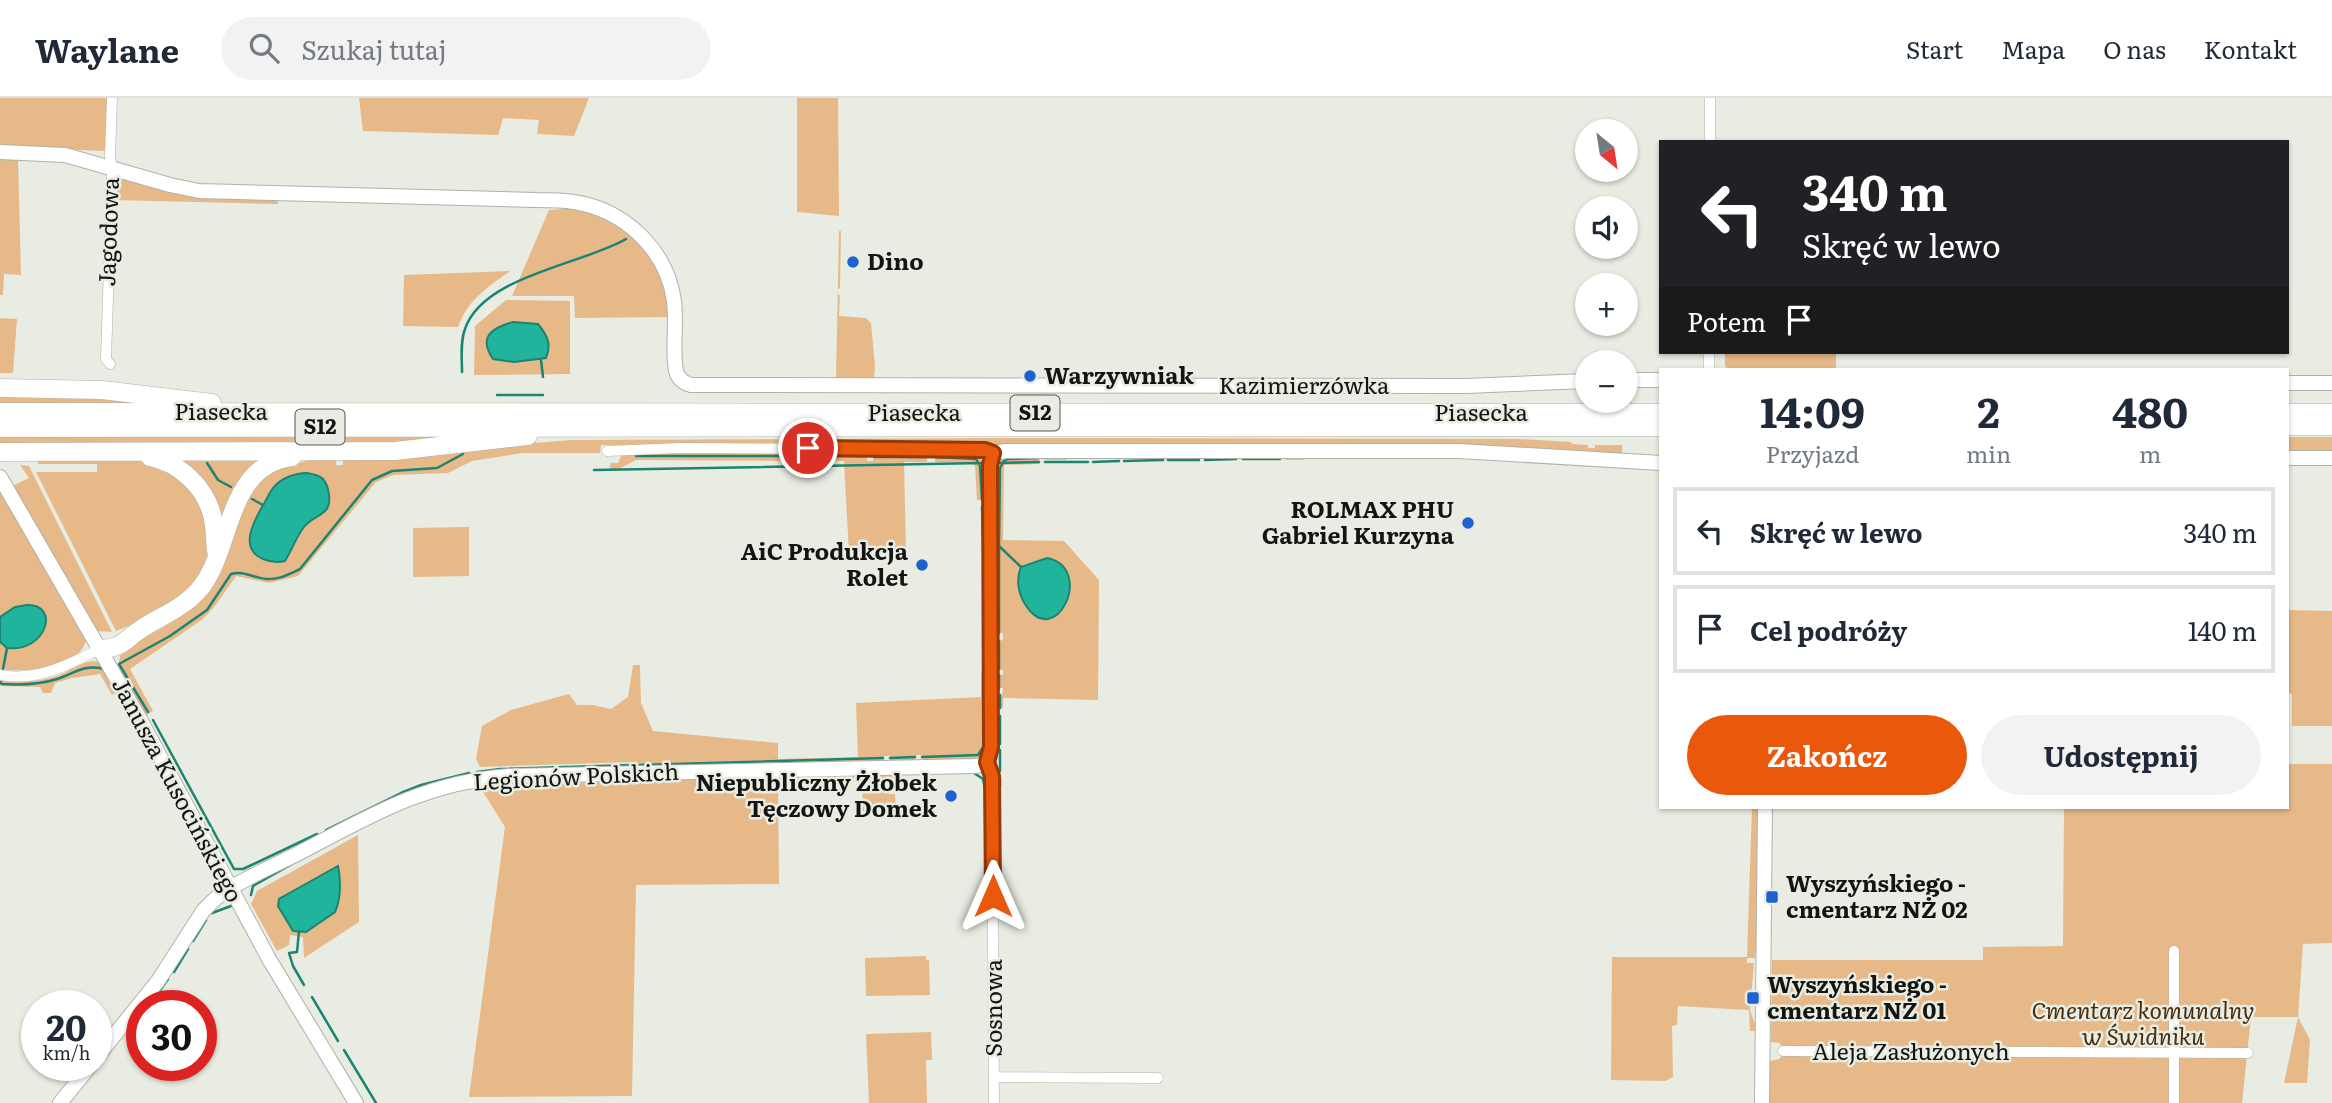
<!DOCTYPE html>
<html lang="pl">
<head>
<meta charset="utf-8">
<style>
	:root { --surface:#fff; --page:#f2f2f3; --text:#1f2937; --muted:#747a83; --line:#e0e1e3; --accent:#ea580c }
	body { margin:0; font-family:Literata,serif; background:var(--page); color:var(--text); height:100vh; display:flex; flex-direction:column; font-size:26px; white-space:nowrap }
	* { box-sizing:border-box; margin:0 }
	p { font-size:23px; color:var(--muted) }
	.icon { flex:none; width:38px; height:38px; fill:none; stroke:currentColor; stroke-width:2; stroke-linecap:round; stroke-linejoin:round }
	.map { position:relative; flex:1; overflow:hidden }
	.panel { position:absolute; left:1659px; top:270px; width:630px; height:441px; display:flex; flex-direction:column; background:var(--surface); border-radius:0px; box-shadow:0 2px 5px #0004 }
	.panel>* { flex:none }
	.banner { position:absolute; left:1659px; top:42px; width:630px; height:214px; border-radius:0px; box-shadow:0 2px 5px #0004; background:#202124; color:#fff; overflow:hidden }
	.needle { width:46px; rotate:150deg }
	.tools { position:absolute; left:1575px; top:21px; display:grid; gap:14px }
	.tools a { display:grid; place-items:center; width:63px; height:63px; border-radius:50%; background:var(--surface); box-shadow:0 2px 5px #0004; font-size:35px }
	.speed { position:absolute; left:21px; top:892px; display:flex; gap:14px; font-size:35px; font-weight:700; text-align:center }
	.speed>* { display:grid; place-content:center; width:91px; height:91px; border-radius:50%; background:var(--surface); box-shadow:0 2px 5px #0004; line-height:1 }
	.speed small { font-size:18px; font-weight:400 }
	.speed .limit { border:10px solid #d22; background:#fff; color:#111 }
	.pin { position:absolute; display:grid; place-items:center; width:60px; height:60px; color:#fff; margin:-30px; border:4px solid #fff; border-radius:50%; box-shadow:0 2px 7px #0007 }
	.me { position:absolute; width:77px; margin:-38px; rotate:0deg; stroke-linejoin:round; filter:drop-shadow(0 0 5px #0008) }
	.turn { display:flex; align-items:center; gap:24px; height:147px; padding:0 28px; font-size:32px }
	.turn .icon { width:91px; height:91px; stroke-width:2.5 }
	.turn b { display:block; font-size:49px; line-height:60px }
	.then { display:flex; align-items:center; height:66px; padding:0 28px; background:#0003; gap:14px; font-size:26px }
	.eta { display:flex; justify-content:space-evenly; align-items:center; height:119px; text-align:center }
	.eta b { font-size:42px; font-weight:700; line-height:49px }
	.button { display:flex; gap:14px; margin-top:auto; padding:14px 28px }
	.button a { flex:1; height:80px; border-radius:42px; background:var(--accent); color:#fff; font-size:28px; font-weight:700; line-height:80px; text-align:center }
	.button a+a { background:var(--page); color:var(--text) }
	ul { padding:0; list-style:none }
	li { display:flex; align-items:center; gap:21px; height:88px; margin:0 14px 10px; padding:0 14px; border:4px solid var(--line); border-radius:0px }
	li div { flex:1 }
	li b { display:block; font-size:26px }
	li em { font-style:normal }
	header { display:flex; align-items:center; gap:42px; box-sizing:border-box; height:98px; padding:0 35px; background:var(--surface); border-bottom:2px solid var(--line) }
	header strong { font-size:33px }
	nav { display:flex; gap:38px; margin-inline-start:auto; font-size:24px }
	.search { width:490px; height:63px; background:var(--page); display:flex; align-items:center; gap:18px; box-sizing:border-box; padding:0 24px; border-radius:38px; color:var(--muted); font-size:26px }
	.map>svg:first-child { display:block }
	.green { fill:#e7b988 }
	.water { fill:#1fb49b; stroke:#1c8472; stroke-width:2 }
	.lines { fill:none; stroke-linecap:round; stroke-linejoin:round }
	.stream { stroke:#1c8472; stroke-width:2.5 }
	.street-casing { stroke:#afb2a9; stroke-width:11 }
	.secondary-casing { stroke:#afb2a9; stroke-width:16 }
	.highway-casing { stroke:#afb2a9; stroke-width:19 }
	.street { stroke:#fff; stroke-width:10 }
	.secondary { stroke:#fff; stroke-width:14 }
	.highway { stroke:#fff; stroke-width:18 }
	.route-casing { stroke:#983908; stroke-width:18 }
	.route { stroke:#ea580c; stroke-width:12 }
	.poi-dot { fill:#1d62ce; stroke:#e8ece2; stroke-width:2.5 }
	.labels { text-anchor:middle; stroke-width:5; stroke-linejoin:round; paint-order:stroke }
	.shield { fill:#e8ece2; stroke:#545650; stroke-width:2 }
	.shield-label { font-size:21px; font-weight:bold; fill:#141512 }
	.street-label { font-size:23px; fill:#141512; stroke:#e8ece2 }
	.poi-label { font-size:23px; font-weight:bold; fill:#141512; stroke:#e8ece2; text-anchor:start }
	.park-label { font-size:23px; font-style:italic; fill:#492e0d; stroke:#e8ece2 }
</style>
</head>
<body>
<header>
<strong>Waylane</strong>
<div class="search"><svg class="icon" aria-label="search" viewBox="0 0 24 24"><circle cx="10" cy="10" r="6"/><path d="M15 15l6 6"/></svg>Szukaj tutaj</div>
<nav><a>Start</a><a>Mapa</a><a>O nas</a><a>Kontakt</a></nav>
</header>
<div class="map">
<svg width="2332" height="1005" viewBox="0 0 2332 1005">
	<rect width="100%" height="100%" fill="#e8ece2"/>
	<path class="green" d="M0 0H108L106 53 0 49Z
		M359 0H589L574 38 537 36 539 22 503 20 498 37 363 33Z
		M797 0H838L839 118 797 114Z
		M0 62H18L21 177 4 176 3 197H0Z
		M119 80 190 98 277 100 278 106 114 102Z
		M579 110C592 117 606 121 619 128 650 146 667 185 670 219L575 220 574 198H512L549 112Z
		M839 133H841L840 190 838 191V197H840L839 218 866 220 871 225 875 268 874 281 836 280Z
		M510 173C486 191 469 200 458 229L403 228 404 177Z
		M506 202 570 203V276L474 277 475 228Z
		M0 220 17 221 13 275H0Z
		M1725 254H1836V271H1728L1725 268Z
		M0 295H57L159 305 0 306Z
		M456 337 400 346 0 349V338Z
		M2287 339H2332V354L2287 355Z
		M1014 340 1518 341 1571 344 1572 346 1588 347V350H1595V347H1622V358L1532 350 1448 347H601L600 355H523L472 363 448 375 393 377 376 384 298 478 269 485 236 478 215 508 203 521 130 571 153 613 146 617 118 569 120 558 126 551C156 532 190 518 212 488 222 473 227 456 232 439 235 429 236 417 241 408 260 369 296 362 336 360V367H343V360L572 342Z
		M836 354 867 355V363H873L874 355H927V364H904L906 453 849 455 844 363H835Z
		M626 355H830V363L636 362 617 372H609L611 365H618L621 358Z
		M935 355 980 358 984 367 985 401 977 402 975 368 970 365 935 364Z
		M269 358 221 433 174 359Z
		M1039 358V366L1004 367 1003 442 1064 443 1099 482 1098 602 1003 600V610H996V597H1002L1003 590H996V577H1003V572L995 571 996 543 1003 542V535H996V368L1001 360Z
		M37 359 127 361 159 366 179 378 204 410 210 449 203 472 187 494 136 525 116 533 36 374H97V366H38Z
		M20 367 29 368 112 534 97 533 12 388 29 380Z
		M0 392 86 543C78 571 25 575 0 571Z
		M469 429V478L413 479V430Z
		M2287 512 2332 513V628H2292V596L2287 595Z
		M94 563 99 564 117 593 112 597 100 576 72 580 55 585 51 595H43L40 589 0 588V582C18 585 39 584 57 578 70 573 80 564 94 563Z
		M633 567H640L641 605 653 633 778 645V661L858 659 856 605 981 599V575H986V603L982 604V610H986C986 620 989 647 983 655 977 665 934 663 922 664V657H916L915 664 890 665V658H884L883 665 774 677V682L778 683 779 786 636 787 632 998 469 999 505 729 480 689 633 682 635 664 480 669 476 661 482 628 511 612 569 596 577 607H593L611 611 628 599Z
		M2287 666H2332V845L2303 846 2298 919 2310 942 2307 985H2284L2298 919H2251L2242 1005H1770V963L1779 961C1784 956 1784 950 1779 945L1771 944 1772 862H1983V849L2063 848 2064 709H2287Z
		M898 676 899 684 860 686 857 680 781 683V677Z
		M889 686V696H895L896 712 863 713 862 687Z
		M1752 709H1758L1756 850 1755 860H1747V865H1754L1750 912 1755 926V933H1750L1749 912 1678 908 1677 927 1672 928 1673 979 1665 983 1611 982 1612 859H1747Z
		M358 737 359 824 304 860 303 839 290 837 289 847 277 853 251 806 257 793Z
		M926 858V862H929L930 897 866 898 865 860Z
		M931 934 932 962H926L927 1005H869L866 936Z"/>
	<path class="water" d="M513 224 538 226C547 237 552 246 546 260L514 264 493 261C478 239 491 230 513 224Z
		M307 375C313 376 319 377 323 381 329 388 332 405 326 412 319 419 310 421 304 429 296 439 292 452 285 463 277 465 270 464 263 461 239 451 253 425 262 409 266 403 269 395 273 390 281 380 295 375 307 375Z
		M1047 460C1096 470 1055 555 1025 506 1018 495 1016 481 1021 469Z
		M27 507C61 506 46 555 7 550L0 544V519L15 509Z
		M338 768C341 782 341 801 335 814L306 834 293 833 278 808 279 801Z"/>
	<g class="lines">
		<path class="stream" d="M541 262 543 279
			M462 274C462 260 460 244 465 231 483 178 581 167 626 141
			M497 297H543
			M636 358H830
			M836 358H867
			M874 359H927
			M935 359 976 361 980 368 982 402
			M1045 360H1066
			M1286 360H1304
			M1243 361H1280
			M1168 362H1199
			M1205 362 1236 361
			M1124 363 1163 362
			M1045 364H1088
			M1093 364 1119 363
			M207 365 218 382 231 389
			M999 365 1039 364
			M594 372 983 365
			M252 401 263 407
			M982 409 983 441
			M999 448V535
			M1021 469 999 448 1000 370 1004 363 1008 361 1039 360
			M999 543V571
			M3 571 7 550
			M0 584 2 586C20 587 39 587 57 581 76 575 82 566 104 571
			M999 590V577
			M1000 610V597
			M148 614 119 566 170 538 207 512 231 476C243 472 254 480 266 481 279 482 289 476 300 471L372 382 392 373 437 370 463 356
			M1000 618V646
			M153 622 234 771H243L317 736
			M922 659 978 657 984 648V614
			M890 660 915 659
			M640 667 883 660
			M1000 673V652
			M477 674 500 671 631 667
			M974 675 983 681 985 691
			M1000 688V680
			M326 732 401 695 421 687 469 675
			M251 797 253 788 292 766
			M212 815 231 808
			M299 833 297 854 289 855 293 868 304 887
			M193 843 206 822
			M174 874 188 851
			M159 894 168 881
			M312 899 338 943
			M344 952 376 1005"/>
		<defs>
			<path id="street" d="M1710 44V0
				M1709 254V271
				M110 266 106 261 112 77 110 58 112 0
				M607 353 681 350 985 352 993 355
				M0 577C35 584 69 567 99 551
				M987 664 992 678 994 1005
				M1783 953 2248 955
				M994 979 1158 980
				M2174 1005V853"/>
			<path id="secondary" d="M0 54 65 57 170 87 199 93 536 102C549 102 562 102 574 104 625 112 667 152 674 203 677 226 672 251 676 273 678 281 684 285 691 287L1466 288 1587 283
				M1626 282H1661
				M2287 285H2332
				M2287 360H2332
				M0 379 141 623 269 861 356 1005
				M96 960 158 883 203 813 215 801C240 782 271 769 299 755 372 717 424 685 508 678L975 668C987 667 991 660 991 649L990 367 993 355 1006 353H1459L1661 365
				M60 1005 90 968
				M1762 1005 1765 709"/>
			<path id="highway" d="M0 290 102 292 212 305
				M0 314 1661 315
				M2287 315H2332
				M2287 328H2332
				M0 330 1661 329
				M0 354 395 353 528 338
				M150 359C180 365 207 390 213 421 215 431 215 443 216 453
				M99 551C122 551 124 542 141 531 163 517 186 509 202 488 233 446 227 367 292 359"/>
		</defs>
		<use href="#street" class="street-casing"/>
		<use href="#secondary" class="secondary-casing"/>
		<use href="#highway" class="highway-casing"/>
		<use href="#street" class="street"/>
		<use href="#secondary" class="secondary"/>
		<use href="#highway" class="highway"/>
	</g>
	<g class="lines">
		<defs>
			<path id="route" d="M808 350 985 352 993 355 990 367 991 649 987 664 992 678 993 798"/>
		</defs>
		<use href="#route" class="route-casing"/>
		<use href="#route" class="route"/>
	</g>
	<g class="poi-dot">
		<circle cx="853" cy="164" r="7"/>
		<circle cx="1030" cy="278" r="7"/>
		<circle cx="1468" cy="425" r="7"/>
		<circle cx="922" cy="467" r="7"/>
		<circle cx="951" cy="698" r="7"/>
		<rect x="1765" y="792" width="14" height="14" rx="3.5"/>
		<rect x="1746" y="893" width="14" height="14" rx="3.5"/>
	</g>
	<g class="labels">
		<g class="shield">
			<rect x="1010.5" y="297.5" width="49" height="35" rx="5"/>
			<rect x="295.5" y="311.5" width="49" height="35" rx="5"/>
		</g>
		<g class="shield-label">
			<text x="1035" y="322">S12</text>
			<text x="320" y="336">S12</text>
		</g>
		<g class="street-label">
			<text transform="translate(109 134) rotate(-88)" y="8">Jagodowa</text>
			<text x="1304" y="296">Kazimierzówka</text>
			<text x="221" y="322">Piasecka</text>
			<text x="914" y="323">Piasecka</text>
			<text x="1481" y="323">Piasecka</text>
			<text transform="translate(576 679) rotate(-3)" y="8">Legionów Polskich</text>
			<text transform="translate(177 692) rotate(62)" y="8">Janusza Kusocińskiego</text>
			<text transform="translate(994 910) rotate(-90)" y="8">Sosnowa</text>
			<text x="1911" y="962">Aleja Zasłużonych</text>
		</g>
		<g class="poi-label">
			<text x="867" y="172">Dino</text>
			<text x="1044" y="286">Warzywniak</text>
			<text x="1454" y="420" text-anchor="end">ROLMAX PHU<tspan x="1454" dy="26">Gabriel Kurzyna</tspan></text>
			<text x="908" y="462" text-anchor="end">AiC Produkcja<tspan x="908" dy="26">Rolet</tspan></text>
			<text x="937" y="693" text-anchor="end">Niepubliczny Żłobek<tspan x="937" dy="26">Tęczowy Domek</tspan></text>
			<text x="1786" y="794">Wyszyńskiego -<tspan x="1786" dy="26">cmentarz NŻ 02</tspan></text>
			<text x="1767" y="895">Wyszyńskiego -<tspan x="1767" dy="26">cmentarz NŻ 01</tspan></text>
		</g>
		<g class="park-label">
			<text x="2143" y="921">Cmentarz komunalny<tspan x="2143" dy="26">w Świdniku</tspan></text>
		</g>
	</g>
</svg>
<div class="tools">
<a><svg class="needle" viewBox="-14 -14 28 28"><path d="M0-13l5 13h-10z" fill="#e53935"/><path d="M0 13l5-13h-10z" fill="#747a83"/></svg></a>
<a><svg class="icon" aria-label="sound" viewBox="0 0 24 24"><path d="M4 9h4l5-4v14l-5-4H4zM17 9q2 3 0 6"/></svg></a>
<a>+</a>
<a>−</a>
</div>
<div class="speed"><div>20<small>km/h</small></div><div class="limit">30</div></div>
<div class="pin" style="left:808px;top:350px;background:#d93025"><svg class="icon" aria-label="arrive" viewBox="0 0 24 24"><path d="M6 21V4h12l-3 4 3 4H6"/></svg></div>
<svg class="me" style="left:993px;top:798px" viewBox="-20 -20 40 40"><path d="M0-17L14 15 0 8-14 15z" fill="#ea580c" stroke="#fff" stroke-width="4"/></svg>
<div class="banner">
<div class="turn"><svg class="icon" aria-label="left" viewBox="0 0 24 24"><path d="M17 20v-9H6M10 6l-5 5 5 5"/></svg><div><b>340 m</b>Skręć w lewo</div></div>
<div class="then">Potem<svg class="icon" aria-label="arrive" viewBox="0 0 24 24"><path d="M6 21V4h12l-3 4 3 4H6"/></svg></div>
</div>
<section class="panel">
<div class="eta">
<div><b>14:09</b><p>Przyjazd</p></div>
<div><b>2</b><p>min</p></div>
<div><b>480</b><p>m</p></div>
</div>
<ul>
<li><svg class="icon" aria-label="left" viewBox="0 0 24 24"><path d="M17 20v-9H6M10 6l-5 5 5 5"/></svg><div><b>Skręć w lewo</b></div><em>340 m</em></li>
<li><svg class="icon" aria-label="arrive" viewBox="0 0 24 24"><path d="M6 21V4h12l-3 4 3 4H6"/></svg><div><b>Cel podróży</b></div><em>140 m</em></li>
</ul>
<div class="button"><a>Zakończ</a><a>Udostępnij</a></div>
</section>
</div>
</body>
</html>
